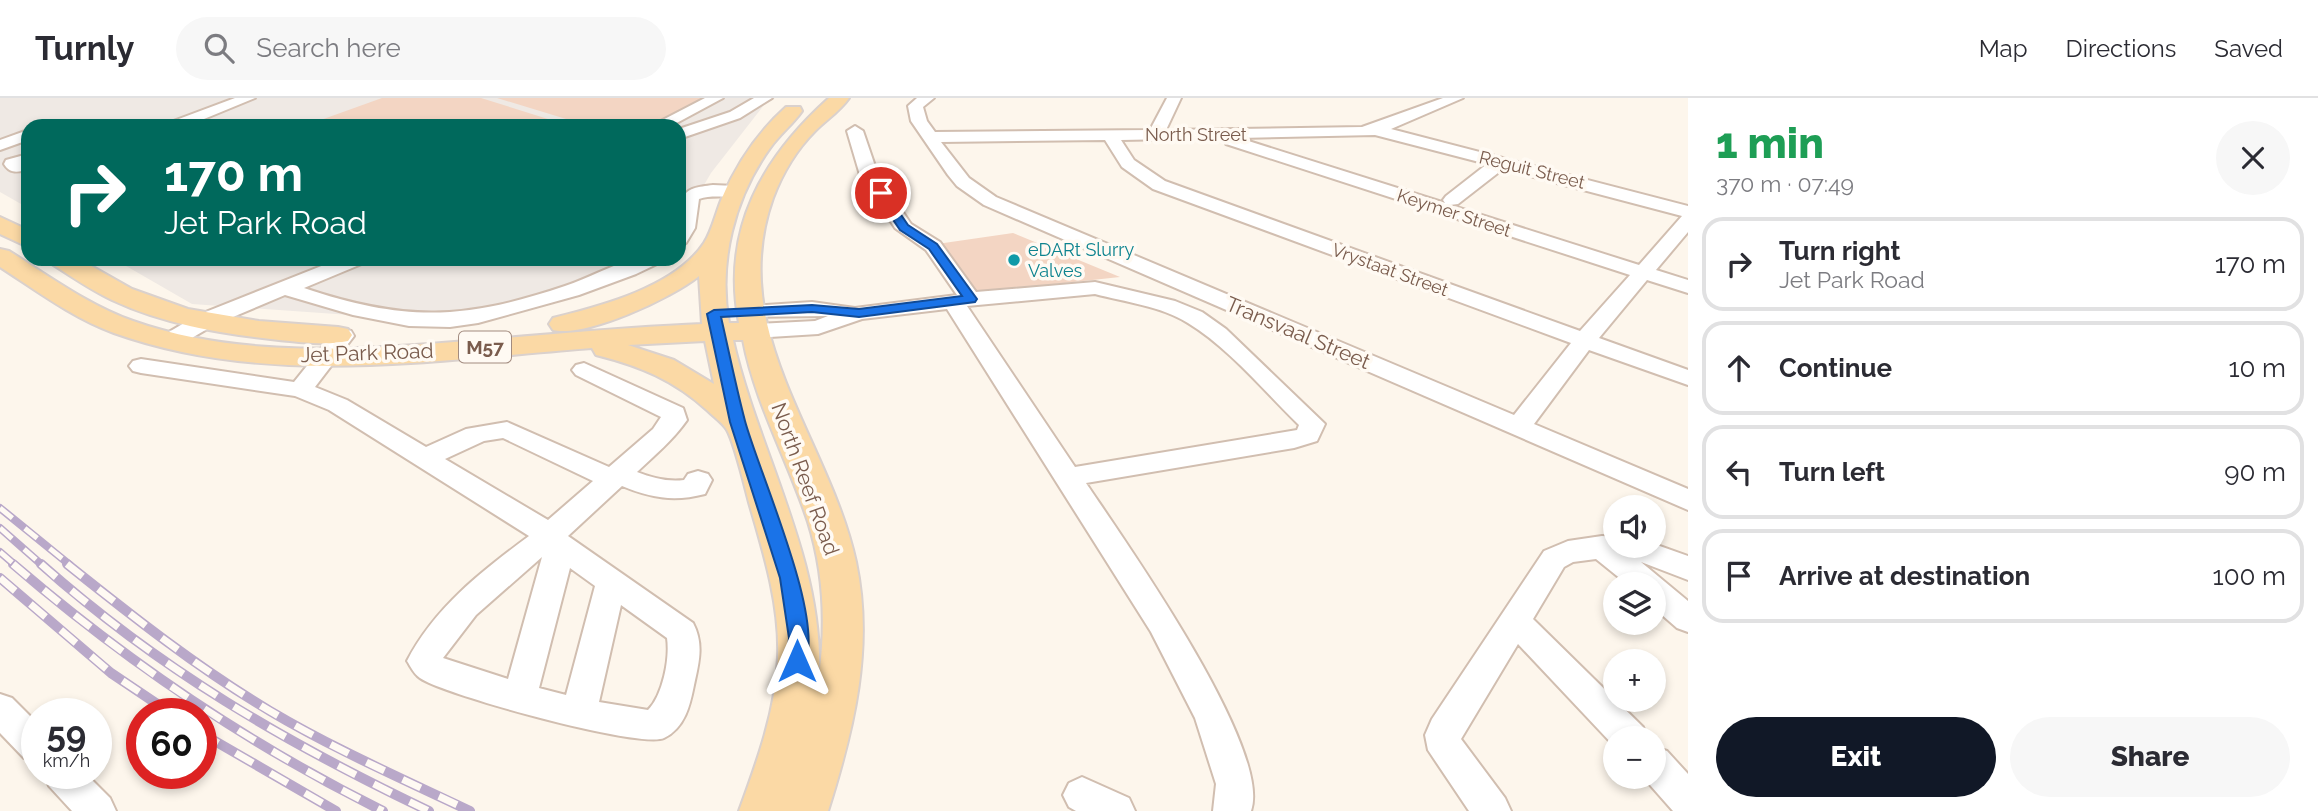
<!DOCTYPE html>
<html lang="en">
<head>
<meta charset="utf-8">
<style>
	:root { --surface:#fff; --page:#f7f7f7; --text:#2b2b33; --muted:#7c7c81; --line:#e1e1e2; --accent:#111827 }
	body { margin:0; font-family:Raleway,sans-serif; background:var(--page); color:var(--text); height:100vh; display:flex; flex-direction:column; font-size:26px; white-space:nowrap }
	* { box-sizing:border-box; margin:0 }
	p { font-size:23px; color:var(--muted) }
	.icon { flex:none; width:38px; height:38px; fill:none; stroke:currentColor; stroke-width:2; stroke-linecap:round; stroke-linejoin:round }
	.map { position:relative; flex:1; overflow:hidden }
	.drawer { display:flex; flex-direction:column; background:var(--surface); width:630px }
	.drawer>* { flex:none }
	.hud { position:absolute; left:21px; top:21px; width:665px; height:147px; border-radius:21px; box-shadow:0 4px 10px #0003; background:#00695c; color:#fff; overflow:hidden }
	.controls { position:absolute; left:1603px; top:397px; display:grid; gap:14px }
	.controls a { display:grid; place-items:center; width:63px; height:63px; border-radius:50%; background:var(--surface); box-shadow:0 4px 10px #0003; font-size:35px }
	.speed { position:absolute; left:21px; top:600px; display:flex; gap:14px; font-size:35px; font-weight:700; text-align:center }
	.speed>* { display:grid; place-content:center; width:91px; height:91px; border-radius:50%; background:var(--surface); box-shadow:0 4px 10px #0003; line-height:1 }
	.speed small { font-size:18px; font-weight:400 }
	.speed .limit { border:10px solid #d22; background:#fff; color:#111 }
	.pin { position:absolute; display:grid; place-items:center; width:60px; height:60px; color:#fff; margin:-30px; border:4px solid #fff; border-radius:50%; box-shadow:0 2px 7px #0007 }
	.me { position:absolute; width:77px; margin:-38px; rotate:0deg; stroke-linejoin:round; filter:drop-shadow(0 0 5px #0008) }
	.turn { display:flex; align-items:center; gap:24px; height:147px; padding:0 28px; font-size:32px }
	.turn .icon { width:91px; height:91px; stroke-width:2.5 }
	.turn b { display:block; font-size:49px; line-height:60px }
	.round { display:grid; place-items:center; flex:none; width:74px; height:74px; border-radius:37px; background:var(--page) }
	.overview { display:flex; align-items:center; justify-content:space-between; height:119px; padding:0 28px }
	h1 { font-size:42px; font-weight:800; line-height:52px; color:#1e9e55 }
	.cta { display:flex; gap:14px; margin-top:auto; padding:14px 28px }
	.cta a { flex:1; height:80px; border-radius:42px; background:var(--accent); color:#fff; font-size:28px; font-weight:800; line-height:80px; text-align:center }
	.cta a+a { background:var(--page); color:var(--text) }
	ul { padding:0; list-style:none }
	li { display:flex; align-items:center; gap:21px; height:94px; margin:0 14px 10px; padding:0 14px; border:4px solid var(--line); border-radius:21px }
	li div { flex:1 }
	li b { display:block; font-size:26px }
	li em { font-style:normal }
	header { display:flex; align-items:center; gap:42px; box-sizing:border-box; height:98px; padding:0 35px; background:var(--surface); border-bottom:2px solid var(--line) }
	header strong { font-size:33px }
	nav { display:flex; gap:38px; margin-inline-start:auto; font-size:24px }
	.search { width:490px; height:63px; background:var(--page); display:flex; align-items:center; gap:18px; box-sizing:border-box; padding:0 24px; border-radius:38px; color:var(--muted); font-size:26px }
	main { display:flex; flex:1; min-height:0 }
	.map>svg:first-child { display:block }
	.industrial { fill:#efe9e4 }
	.building { fill:#f3d5c3 }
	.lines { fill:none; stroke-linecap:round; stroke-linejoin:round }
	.minor-casing { stroke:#d1beb0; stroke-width:4 }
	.major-casing { stroke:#dad1cd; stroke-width:4 }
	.minor { fill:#fff; fill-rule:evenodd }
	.major { fill:#fbd9a5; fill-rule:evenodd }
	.rail-far1-casing { stroke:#b9a8c9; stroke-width:8 }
	.rail-casing { stroke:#b9a8c9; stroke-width:10 }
	.rail-far1 { stroke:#fffaf3; stroke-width:5; stroke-dasharray:16; stroke-linecap:butt }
	.rail { stroke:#fffaf3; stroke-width:7; stroke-dasharray:20; stroke-linecap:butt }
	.route { fill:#1a73e8; stroke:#114b97; stroke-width:2 }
	.culture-dot { fill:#0f9aa8; stroke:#fffaf3; stroke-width:2.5 }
	.labels { text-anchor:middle; stroke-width:7; stroke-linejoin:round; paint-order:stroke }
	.far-street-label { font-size:18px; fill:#7a5c4d; stroke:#fffaf3 }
	.far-culture-label { font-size:18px; fill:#0d838f; stroke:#fffaf3; text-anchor:start }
	.shield { fill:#fffaf3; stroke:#a28b7f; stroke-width:2 }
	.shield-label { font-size:19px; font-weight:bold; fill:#7a5c4d }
	.street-label { font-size:21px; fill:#7a5c4d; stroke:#fffaf3 }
</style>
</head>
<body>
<header>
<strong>Turnly</strong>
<div class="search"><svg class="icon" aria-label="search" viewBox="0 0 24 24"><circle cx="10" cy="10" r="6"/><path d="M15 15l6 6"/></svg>Search here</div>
<nav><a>Map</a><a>Directions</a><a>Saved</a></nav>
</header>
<main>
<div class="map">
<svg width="1688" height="713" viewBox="0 0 1688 713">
	<rect width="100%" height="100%" fill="#fdf6ec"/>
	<path class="industrial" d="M0 0H775L764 7 711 75 679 130V28H28V110L0 94Z
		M114 161H647L522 207 421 222 192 206Z"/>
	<path class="building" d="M382 0H481L567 27 304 28Z
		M497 0H712L653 28H589Z
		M1013 135 1120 179 971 195 937 146Z"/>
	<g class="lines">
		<defs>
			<path id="minor" d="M235 0H255L187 28H165L168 25Z
				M705 0H723L671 28H651Z
				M754 0H772L740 20 679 41V31L730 14Z
				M917 0H934L923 9 927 23 935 34 1150 32 1167 0H1181L1166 32 1362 29 1443 0H1463L1391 31 1688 108V134L1656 172 1688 182V195L1647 182 1599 240 1688 272V287L1589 252 1534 326 1688 391V412L984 107 957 88 948 77 911 23 908 8ZM1375 37 1487 66 1446 98 1443 102 1445 105 1239 40ZM1226 40V46L1630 177 1580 233 1165 83 1134 62 1121 42ZM1105 42 1122 69 1153 91 1571 245 1514 317 996 99 969 80 941 44ZM1503 71 1682 118 1639 167 1450 107 1458 106Z
				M855 28 863 33 878 77 911 126 940 144 976 194 1095 184 1175 203 1202 214 1226 231 1325 326 1317 343 1294 350 1086 385C1124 442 1273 651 1251 713H1213L1216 686 1195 620 1151 534 947 211 862 221 818 236 755 240 747 238 744 233 747 228 755 226 815 223 828 218 743 219 740 214 743 209 751 208 812 204 855 210 957 197 926 152 895 130 860 77 847 33ZM1095 196C1125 204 1161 208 1188 225 1228 249 1265 294 1299 327L1297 332 1075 369 967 208Z
				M28 32V42L0 52V42Z
				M28 56V72C17 74 10 76 4 66L6 62Z
				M713 87 735 88 744 93C733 103 714 95 699 101L695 130 686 145 679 147 680 103C687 89 698 89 713 87Z
				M339 161H367L364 165 304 190C405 224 464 222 565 188 587 181 613 166 635 161 643 159 654 161 662 161L659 165 636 176 579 197 478 225 450 229 409 228 353 217 285 197 214 227 178 248H162L159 243 162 238 198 217Z
				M343 231 351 233 354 238 315 289 347 302 426 349 466 331 507 324 609 369 653 331 661 319 576 277 572 272 576 267 584 265 683 310 687 322C673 342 655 357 637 374 653 380 667 384 684 382L688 376 698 373 708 376 712 382 705 396C674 404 651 400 622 388L568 438 693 525C704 546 699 564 694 587 690 607 685 630 664 640 641 651 444 597 420 580 414 576 411 569 407 563 435 509 482 473 529 438L329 312 295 298 141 275 133 273 129 268 133 263 141 261 294 284 335 233ZM503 340 593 383 548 422 445 361 484 343ZM542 459 508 581 443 560 476 517ZM570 470 595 488 566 597 539 590ZM621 507 667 540C670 560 663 597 648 612L599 604Z
				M1602 438 1615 439V448L1654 446 1688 458V482L1641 464 1688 503V534L1677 530 1654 510V486H1627L1596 461 1573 464 1564 469 1533 521 1643 629 1648 640H1615V649L1518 546 1461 641 1505 700 1511 713H1469L1428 652 1425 637 1432 621 1544 453 1568 443Z
				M0 596 12 600 37 625V665L24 660 0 635Z
				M1654 649 1667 653 1688 676V713H1673L1643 679H1654Z
				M44 676H86L110 700 116 713H72L49 688Z
				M1082 679 1129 700 1135 713H1076L1069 709 1063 697 1069 685Z"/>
			<path id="major" d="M829 0H849C840 13 826 22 815 33 797 51 782 76 773 100 725 234 829 340 856 464 874 549 854 631 828 713H739C757 664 776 612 778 559 780 508 764 456 750 408 745 390 735 346 727 332 723 325 714 319 708 313 674 282 640 268 596 257L592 250C434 262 268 290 114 235 73 220 37 193 0 169V151L9 153C49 178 88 207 133 223 243 262 366 251 480 242 554 236 628 229 702 226L699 178C672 200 586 240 553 232L549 226 553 220C601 208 675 189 704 145 712 133 716 114 722 100 737 65 758 34 786 9H800L802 13C793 26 780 36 770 50 734 100 718 165 729 225H739C721 132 762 60 829 0ZM733 242H743C755 305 788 363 808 424 824 475 826 526 819 578 824 462 758 353 733 242ZM705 243 714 286 674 262 628 247Z
				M0 119 28 132V149L0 136Z
				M48 161H79L132 191 188 211 259 223 338 229 348 231 352 237 348 243C326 248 301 244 279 242 222 236 163 226 112 202 91 192 72 179 52 166Z"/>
		</defs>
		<use href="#minor" class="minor-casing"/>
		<use href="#major" class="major-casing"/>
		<use href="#minor" class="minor"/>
		<use href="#major" class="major"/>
		<defs>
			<path id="rail-far1" d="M0 410 70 467
				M0 430 42 467
				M0 454 15 467"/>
			<path id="rail" d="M13 466C127 564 248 646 383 713
				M41 466C159 571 286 645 429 713
				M67 466C132 518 198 570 270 613 334 651 403 681 470 713
				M0 480 111 575 172 616
				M201 635 336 713"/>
		</defs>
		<use href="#rail-far1" class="rail-far1-casing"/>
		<use href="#rail" class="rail-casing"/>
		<use href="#rail-far1" class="rail-far1"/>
		<use href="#rail" class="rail"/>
	</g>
	<path class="route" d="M877 92H884L908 127 937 146 977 201 975 204 859 219 812 214 721 219C729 254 736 289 745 323 759 375 827 524 804 569L797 571 790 569 787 563 789 540 780 480 730 324 707 216 714 212 812 207 859 211 962 198 929 151 900 132 875 95Z"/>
	<circle class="culture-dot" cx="1014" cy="162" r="7"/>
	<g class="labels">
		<g class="far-street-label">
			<text x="1196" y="43">North Street</text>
			<text transform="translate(1532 72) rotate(14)" y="6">Reguit Street</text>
			<text transform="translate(1454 115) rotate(18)" y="6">Keymer Street</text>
			<text transform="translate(1390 172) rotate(20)" y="6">Vrystaat Street</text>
		</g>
		<g class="far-culture-label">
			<text x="1028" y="158">eDARt Slurry<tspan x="1028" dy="21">Valves</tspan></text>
		</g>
		<rect class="shield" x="459" y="233.5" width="52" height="31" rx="5"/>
		<g class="shield-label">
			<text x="485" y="256">M57</text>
		</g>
		<g class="street-label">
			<text transform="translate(1298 235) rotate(23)" y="7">Transvaal Street</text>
			<text transform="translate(367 255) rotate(-2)" y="7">Jet Park Road</text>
			<text transform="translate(805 381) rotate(70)" y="7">North Reef Road</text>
		</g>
	</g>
</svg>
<div class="controls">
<a><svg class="icon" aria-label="sound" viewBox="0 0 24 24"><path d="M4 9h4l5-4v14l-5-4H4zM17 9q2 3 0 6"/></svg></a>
<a><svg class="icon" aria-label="layers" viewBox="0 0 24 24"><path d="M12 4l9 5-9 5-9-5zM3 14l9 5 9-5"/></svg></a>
<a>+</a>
<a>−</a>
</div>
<div class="speed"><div>59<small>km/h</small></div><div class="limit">60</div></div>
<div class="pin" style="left:881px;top:95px;background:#d93025"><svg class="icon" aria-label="arrive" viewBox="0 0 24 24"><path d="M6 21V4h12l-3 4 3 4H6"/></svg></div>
<svg class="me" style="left:797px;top:563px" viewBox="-20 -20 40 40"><path d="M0-17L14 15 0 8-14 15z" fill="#1a73e8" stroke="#fff" stroke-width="4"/></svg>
<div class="hud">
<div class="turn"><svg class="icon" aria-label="right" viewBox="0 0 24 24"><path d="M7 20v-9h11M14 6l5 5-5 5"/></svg><div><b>170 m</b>Jet Park Road</div></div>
</div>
</div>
<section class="drawer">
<div class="overview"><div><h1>1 min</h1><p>370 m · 07:49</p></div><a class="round"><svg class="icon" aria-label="close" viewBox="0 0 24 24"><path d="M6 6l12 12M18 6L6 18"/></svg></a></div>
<ul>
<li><svg class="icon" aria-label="right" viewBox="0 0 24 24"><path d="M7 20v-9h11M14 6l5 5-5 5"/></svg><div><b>Turn right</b><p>Jet Park Road</p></div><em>170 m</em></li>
<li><svg class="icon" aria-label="ahead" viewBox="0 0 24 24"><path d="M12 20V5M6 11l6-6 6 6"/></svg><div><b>Continue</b></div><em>10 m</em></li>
<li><svg class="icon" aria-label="left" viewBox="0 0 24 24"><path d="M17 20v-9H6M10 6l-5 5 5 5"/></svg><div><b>Turn left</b></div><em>90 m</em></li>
<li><svg class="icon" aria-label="arrive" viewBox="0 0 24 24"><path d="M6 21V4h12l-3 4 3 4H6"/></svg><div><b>Arrive at destination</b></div><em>100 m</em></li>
</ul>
<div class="cta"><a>Exit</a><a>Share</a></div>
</section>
</main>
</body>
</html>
